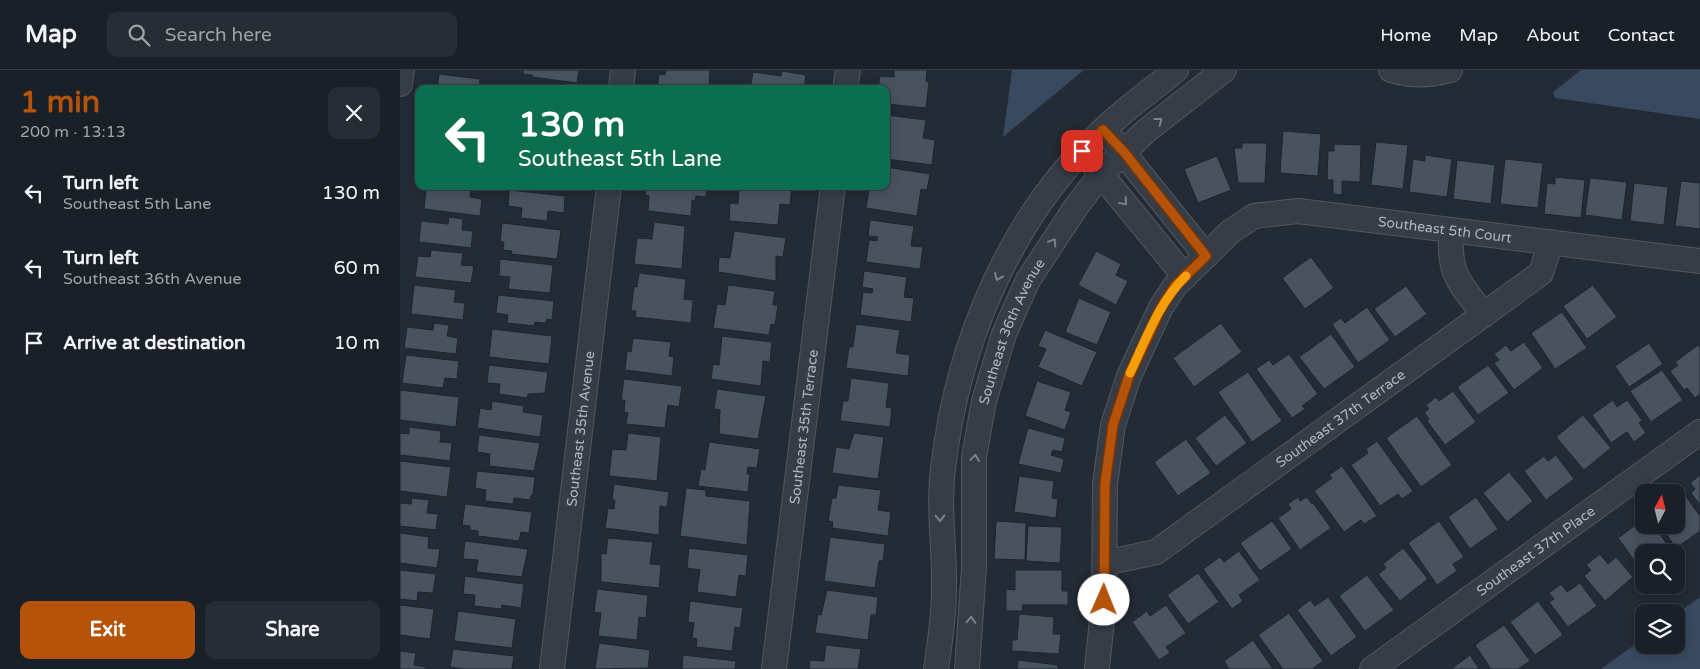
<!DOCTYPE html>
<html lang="en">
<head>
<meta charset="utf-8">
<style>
	:root { --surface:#1a2028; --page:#272d34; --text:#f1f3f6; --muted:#9fa3a8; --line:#383e45; --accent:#b45309 }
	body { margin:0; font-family:"Varela Round",sans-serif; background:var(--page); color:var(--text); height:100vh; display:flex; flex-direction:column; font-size:19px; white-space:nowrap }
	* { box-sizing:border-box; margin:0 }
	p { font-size:16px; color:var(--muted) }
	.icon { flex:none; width:28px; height:28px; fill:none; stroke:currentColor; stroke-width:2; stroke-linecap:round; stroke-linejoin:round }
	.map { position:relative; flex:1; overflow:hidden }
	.drawer { display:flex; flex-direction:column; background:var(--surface); width:400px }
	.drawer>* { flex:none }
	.banner { position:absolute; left:15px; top:15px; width:475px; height:105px; border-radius:10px; box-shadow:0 2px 12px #0003,0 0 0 1px var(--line); background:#0b6e4f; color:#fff; overflow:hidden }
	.needle { width:32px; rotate:7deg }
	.buttons { position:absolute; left:1235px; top:414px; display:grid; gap:10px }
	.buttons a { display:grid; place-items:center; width:50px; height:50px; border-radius:10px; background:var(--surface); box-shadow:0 2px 12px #0003,0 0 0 1px var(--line); font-size:25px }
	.pin { position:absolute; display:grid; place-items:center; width:42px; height:42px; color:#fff; margin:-21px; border-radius:10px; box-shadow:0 2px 8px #0006 }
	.me { position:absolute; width:55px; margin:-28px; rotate:1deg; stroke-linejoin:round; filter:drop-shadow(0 0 4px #0008) }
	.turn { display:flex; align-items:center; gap:18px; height:105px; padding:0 20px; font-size:22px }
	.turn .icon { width:65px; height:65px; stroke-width:2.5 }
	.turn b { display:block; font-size:35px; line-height:42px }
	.round { display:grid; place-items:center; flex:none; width:52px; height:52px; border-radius:10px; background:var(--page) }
	.headline { display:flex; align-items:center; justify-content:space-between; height:85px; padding:0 20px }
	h1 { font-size:30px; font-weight:700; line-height:38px; color:var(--accent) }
	.button { display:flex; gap:10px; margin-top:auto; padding:10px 20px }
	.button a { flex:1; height:58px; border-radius:10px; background:var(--accent); color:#fff; font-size:20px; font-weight:700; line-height:58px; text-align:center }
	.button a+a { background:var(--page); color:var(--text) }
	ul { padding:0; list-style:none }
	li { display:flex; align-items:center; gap:15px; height:75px; padding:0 20px }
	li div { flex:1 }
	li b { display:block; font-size:19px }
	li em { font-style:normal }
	header { display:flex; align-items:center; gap:30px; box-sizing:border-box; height:70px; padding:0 25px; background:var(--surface); border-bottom:1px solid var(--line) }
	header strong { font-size:24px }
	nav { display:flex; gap:28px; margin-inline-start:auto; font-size:18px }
	.search { width:350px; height:45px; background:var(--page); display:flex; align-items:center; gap:12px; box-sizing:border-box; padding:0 18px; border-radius:10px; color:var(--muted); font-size:19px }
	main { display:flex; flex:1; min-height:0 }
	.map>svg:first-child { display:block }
	.water { fill:#39495f }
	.building { fill:#495360; stroke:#1d242e }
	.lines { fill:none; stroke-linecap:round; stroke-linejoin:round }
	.street-casing { stroke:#515862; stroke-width:26 }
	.street { stroke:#363d47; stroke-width:24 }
	.oneway { stroke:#7a818b }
	.route-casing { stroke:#753606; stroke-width:12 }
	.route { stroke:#b45309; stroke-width:9 }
	.slow { stroke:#f59e0b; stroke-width:9 }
	.labels { text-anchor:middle; stroke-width:4; stroke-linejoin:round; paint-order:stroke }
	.street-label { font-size:14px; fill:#b1b8c3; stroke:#1b222c }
</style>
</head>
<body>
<header>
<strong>Map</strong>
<div class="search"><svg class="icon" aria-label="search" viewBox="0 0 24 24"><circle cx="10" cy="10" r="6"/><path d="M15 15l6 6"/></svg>Search here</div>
<nav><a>Home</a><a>Map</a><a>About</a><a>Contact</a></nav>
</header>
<main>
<section class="drawer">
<div class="headline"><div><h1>1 min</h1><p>200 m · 13:13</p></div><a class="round"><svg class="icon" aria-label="close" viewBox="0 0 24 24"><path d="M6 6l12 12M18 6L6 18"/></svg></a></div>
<ul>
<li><svg class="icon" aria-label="left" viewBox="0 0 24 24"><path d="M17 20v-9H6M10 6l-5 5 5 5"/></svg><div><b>Turn left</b><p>Southeast 5th Lane</p></div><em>130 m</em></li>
<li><svg class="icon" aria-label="left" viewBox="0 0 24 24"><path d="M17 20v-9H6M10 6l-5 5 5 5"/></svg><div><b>Turn left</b><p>Southeast 36th Avenue</p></div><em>60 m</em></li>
<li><svg class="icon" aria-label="arrive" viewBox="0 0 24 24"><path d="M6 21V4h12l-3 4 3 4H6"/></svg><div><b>Arrive at destination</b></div><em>10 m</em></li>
</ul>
<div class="button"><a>Exit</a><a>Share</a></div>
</section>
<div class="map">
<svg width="1300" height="599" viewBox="0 0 1300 599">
	<rect width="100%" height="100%" fill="#232b36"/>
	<path class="water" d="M612 0H684L603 67Z
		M1181 0H1300V49L1155 28 1153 22Z
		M1300 527V599H1201L1244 568V575H1276V544Z"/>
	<path class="building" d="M123 0H179L177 13 132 7V5L123 4Z
		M266 0H310L309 17 318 19H257L259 4 265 5Z
		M494 0H527L526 11 529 12 526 38 486 34V19H478L480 6 494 7Z
		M382 1 406 5 404 19H350L353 2 381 6Z
		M39 4 80 9 79 19H37Z
		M124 14 167 19H123Z
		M486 45 526 50 523 68 535 70 532 95 486 89V64L490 65 491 60H486Z
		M883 61 921 64 918 106 880 103Z
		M976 72 1008 75 1003 119 971 115Z
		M842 73H867L865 113H838L834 78H842Z
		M934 74 961 75 960 112 942 111V125L933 124V110H927L928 81H934Z
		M1025 85 1052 89 1047 127 1009 122 1013 89 1025 91Z
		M817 86 831 120 798 133 784 99Z
		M1105 89 1143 93 1138 138 1100 134Z
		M1057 90 1095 95 1091 134 1053 129Z
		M486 97 530 104 527 120 521 119 517 146 466 138 469 119 473 120 474 116H486Z
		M1155 107 1185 110 1181 148 1144 144 1147 113 1155 114Z
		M1190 108 1227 112 1222 150 1185 145Z
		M1281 111 1300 113V159L1275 156Z
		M1234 113 1268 117 1264 155 1230 151Z
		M39 116H71L70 127 82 129 80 146 24 139 26 118 39 119Z
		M142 116H166V119Z
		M246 116H307L306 127 296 126 295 131 292 130 291 146 248 141 249 126 245 125Z
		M339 116H392L390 135 380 134 378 155 329 151 330 133 338 134Z
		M109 120 165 126 164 143 148 141 147 151 121 148 122 138 108 136Z
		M49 147 63 149 62 160 73 161 71 178 19 172 21 151 48 154Z
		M470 150 514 156 511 176 523 177 520 199 466 192 469 170 477 171 478 167 468 166Z
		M254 152 285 156 282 199 234 194 237 168 252 169Z
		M102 153 161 160 157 189 111 184 112 181 103 180 104 172H100Z
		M334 161 386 168 383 187 376 186V211L318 202 319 187 330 188Z
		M31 180 63 183 61 195 74 196 71 213 15 207 18 186 30 187Z
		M696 181 721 194 716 205 728 211 716 235 678 215Z
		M911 187 934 218 905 239 882 208Z
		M100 189 153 195 150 223 108 219 110 207 99 206Z
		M464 201 507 207 504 227 514 228 511 252 460 245 463 222 472 223 473 219 462 217Z
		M239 203 286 209 284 229 293 230 291 253 235 247 236 241H231L234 216 237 217Z
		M14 215 56 220 54 232 65 233 63 250 11 244Z
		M328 215 375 221 373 235H378L375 255 371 254 369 265 313 258 317 234 325 235Z
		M1193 215 1217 247 1187 269 1163 236Z
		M1006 216 1027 244 995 267 974 239Z
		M98 225 154 231 152 250 147 249 146 253 135 252 134 256 107 253 108 245 96 243Z
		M679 228 711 242 697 275 665 262Z
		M967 237 990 270 958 293 932 254 941 248 945 253Z
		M1162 242 1187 278 1155 299 1131 263Z
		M34 253 49 255 47 266 58 268 56 284 4 278 7 257 33 260Z
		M821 253 842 282 794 317 773 288Z
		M456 254 500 260 496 283 510 285 508 306 446 298 449 277H453Z
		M92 259 152 266 149 294 89 287Z
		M645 260 697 282 682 316 638 297 646 279 638 276Z
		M931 264 955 297 924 319 899 287Z
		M322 266 372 272 370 292 363 291 361 316 311 309 313 294 319 295Z
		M233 268 271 272 269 286 274 287 272 306 225 300 227 281 231 282Z
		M1124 272 1143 298 1114 320 1094 293 1099 290 1094 284 1106 275 1111 281Z
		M1249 273 1263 294 1229 317 1215 296Z
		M1298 275 1300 278V324L1295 328 1287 318 1284 320 1270 301 1278 295 1275 292Z
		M889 284 918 324 902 336 905 339 892 348 856 299 869 290 873 295Z
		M6 285 59 291 57 309 45 308 43 318 2 313Z
		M89 295 148 302 145 323 128 324 127 328 99 324 100 314 87 313Z
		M1088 295 1109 323 1078 345 1057 317Z
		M1262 300 1283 330 1251 352 1230 321Z
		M848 302 882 351 852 372 818 322Z
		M451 308 489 313 486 337 492 338 490 357 440 351 443 331H448Z
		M224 309 282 316 279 337 268 335 265 358 226 354 228 343 224 342 225 330H221Z
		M637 311 671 322 665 340 671 342 665 360 625 346Z
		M317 319 366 326 358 369 319 364 320 340 314 339Z
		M0 320 59 327 56 357 0 350Z
		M1053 321 1076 352 1045 375 1027 351 1029 349 1024 342 1029 339 1026 335 1036 327 1039 331Z
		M1213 330 1217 337 1227 330 1242 350 1239 353 1246 363 1234 372 1227 362 1211 373 1192 345Z
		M92 331 124 336 123 342 143 345 140 367 77 358 80 338 91 340Z
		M825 345 847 373 816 396 795 368Z
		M1183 345 1211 378 1184 400 1156 367Z
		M1017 346 1052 395 1021 417 986 368Z
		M9 357 41 361 40 372 52 373 50 391 0 385V363L9 364Z
		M628 358 665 368 662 382 653 380 651 385 664 389 661 403 618 394Z
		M228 363 261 367 257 411 209 406 212 379 226 380Z
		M454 363 484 367 478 409 432 403 436 377 449 379Z
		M79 365 140 373 134 401 89 396 90 384 77 382Z
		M786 369 811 403 778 426 754 392Z
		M977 371 1013 421 1002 429 998 424 980 436 951 395 968 383 966 379Z
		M309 372 360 379 357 398 348 397 347 404H350L348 422 298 416 301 399 305 400Z
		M1156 385 1174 409 1146 430 1124 401 1144 386 1148 391Z
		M0 391 51 397 47 427 0 421Z
		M942 396 977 446 964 454 961 450 944 462 914 421 932 408 929 405Z
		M77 401 135 407 133 425H131L130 430 114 428 113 434 85 431 86 420 75 418Z
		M1109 402 1133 431 1107 452 1083 423Z
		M1300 405V435L1291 423 1295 419 1290 413Z
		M619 406 654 411 652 428 658 429 656 448 614 442Z
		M214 414 269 422 267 437 260 436 259 465 205 458 208 438 214 439 215 430H212Z
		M438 415 481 420 478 440 491 442 488 466 432 458 433 452 428 451 432 428H436Z
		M286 418 306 420V426L350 431 347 475 280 466Z
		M1285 425 1300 446V461L1276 478 1260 455H1276V431Z
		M898 427 900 431 907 427 912 434 913 433 931 458 900 480 878 448 891 439 888 434Z
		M1076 427 1098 459 1070 479 1048 447Z
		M12 428 29 430 27 443 38 444 36 460 0 456V433L11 434Z
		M65 434 132 442 129 463 121 462 119 471 78 466V461L70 460V456L62 455Z
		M1244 449V455H1253L1273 482H1244V504L1218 468Z
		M596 451 626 453 625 490 594 489Z
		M872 451 892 479 860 501 840 473Z
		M1039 451 1064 487 1053 494 1057 501 1037 515 1008 473Z
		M628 456 662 457 660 493 626 491Z
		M0 463 29 467 28 478 40 479 37 498 0 493Z
		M430 467 485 474 483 491H479L475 518 424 511Z
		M208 468 253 472 250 494 261 495 259 518 201 512V483L206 484Z
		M65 471 128 479 122 507 76 502 78 490 63 489Z
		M289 478 348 485 346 506 339 505 336 527 297 522 300 500 287 498Z
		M1003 478 1028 509 1000 531 978 504 986 498 983 494Z
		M839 481 860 510 839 525 843 531 832 539 803 499 820 487 824 492Z
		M1200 484 1208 494 1216 487 1233 507 1205 531 1184 506 1191 500 1186 495Z
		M0 500 36 504 33 523 18 522 17 531 0 529Z
		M615 500H662V521H668V535H622L623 541H606V519L615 520Z
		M798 503 819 532 788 554 767 525Z
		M967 505 994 540 965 561 939 526Z
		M65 506 124 514 121 538 102 535 101 539 74 536 75 525 63 524Z
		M1180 513 1197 536 1168 557 1149 532 1154 529 1149 523 1161 514 1167 522Z
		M197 519 248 525 246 548 239 547 237 570 198 566 201 543 194 542Z
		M427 520 478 527 476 545H471L468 570 415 563 418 544 421 545Z
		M928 527 957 567 931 586 897 540 910 530 915 536Z
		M290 531 343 538 340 558 335 557 332 581 296 577 297 569 292 568 294 553 288 552Z
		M1138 531 1163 565 1135 585 1110 552Z
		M0 535 34 539 30 569 0 565Z
		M766 535 786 563 766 577 770 583 759 590 732 552 747 541 750 546Z
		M58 541 116 549 112 578 54 571Z
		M889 543 923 591 912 599H883L858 565Z
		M619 544 654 547 653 564H661L659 584 612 581V570H617Z
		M1104 555 1130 591 1118 599H1091L1075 575Z
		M853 570 873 599H829L824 591Z
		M199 573 250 580 248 598 191 599 195 598Z
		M426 575 461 579 458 599H409L410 590 424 591Z
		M53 579 114 586 112 599H63L50 597Z
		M0 581 16 583 14 595 26 597V599H0Z
		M283 585 336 591 335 599H282Z
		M1070 585 1079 599H1051Z
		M618 590 658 595V599H617Z"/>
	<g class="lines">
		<defs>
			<g id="street">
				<path d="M991 0C1012 6 1028 6 1050 0"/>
				<path d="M0 14 2 0"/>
				<path d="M221 19 223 0"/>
				<path d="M445 19 448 0"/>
				<path d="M713 70 806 186"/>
				<path d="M691 92 785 207"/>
				<path d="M1051 160C1049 206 1057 209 1084 245"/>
				<path id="s1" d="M705 493 756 482 1141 203 1151 172"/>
				<path id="s2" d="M152 599 209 116"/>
				<path id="s3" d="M374 599 433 116"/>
				<path d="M536 599C540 573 544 546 544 520 545 479 538 440 543 399 557 275 610 146 703 60 726 38 752 20 776 0"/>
				<path id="s4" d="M567 599 574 498V387L584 331 604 264 628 210 676 137 701 104 746 61 824 0"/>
				<path id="s5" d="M697 599 704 530 705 414 713 355 729 306 761 237 775 216 830 162 854 146 898 141 1300 191"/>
				<path id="s6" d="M972 599 1300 362"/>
			</g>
		</defs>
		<use href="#street" class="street-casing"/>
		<use href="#street" class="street"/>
	</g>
	<defs><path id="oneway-chevron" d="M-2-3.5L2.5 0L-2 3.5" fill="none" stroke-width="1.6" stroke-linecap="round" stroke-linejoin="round" transform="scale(1.25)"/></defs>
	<g class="oneway">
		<use href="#oneway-chevron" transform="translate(759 51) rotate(-38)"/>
		<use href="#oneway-chevron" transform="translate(724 132) rotate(50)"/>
		<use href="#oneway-chevron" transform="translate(653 172) rotate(-57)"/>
		<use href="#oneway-chevron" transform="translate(598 207) rotate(114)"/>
		<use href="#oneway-chevron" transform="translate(575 388) rotate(-84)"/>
		<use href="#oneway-chevron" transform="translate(540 448) rotate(89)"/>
		<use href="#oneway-chevron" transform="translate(571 550) rotate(-87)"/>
	</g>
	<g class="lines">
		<defs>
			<path id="route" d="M682 81 703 60 724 82 806 186 775 216 761 238 729 306 713 355 705 414 704 530"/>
		</defs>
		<use href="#route" class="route-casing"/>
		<use href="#route" class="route"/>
		<path class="slow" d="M730 303C746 269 759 232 786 206"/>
	</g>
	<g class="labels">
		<g class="street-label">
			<text dy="5" stroke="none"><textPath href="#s5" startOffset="696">Southeast 5th Court</textPath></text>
			<text dy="5" stroke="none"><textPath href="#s4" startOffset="344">Southeast 36th Avenue</textPath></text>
			<text dy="5" stroke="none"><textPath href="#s1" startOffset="280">Southeast 37th Terrace</textPath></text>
			<text dy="5" stroke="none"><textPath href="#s2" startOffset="242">Southeast 35th Avenue</textPath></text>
			<text dy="5" stroke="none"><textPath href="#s3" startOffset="244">Southeast 35th Terrace</textPath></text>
			<text dy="5" stroke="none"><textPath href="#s6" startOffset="202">Southeast 37th Place</textPath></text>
		</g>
	</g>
</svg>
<div class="buttons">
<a><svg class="needle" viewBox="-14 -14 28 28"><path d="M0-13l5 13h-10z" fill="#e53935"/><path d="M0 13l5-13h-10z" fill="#9fa3a8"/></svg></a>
<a><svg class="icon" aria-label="search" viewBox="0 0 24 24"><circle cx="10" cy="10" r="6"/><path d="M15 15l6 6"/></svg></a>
<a><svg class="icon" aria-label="layers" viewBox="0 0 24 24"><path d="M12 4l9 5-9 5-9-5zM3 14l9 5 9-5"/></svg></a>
</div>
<div class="pin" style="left:682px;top:81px;background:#d93025"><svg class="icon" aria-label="arrive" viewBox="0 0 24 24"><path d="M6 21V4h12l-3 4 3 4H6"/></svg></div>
<svg class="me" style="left:704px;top:530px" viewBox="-20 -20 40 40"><circle r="19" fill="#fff"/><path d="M0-13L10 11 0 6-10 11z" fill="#b45309"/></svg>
<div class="banner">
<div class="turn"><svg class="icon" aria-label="left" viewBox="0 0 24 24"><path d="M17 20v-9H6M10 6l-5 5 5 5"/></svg><div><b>130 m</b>Southeast 5th Lane</div></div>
</div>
</div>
</main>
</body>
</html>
